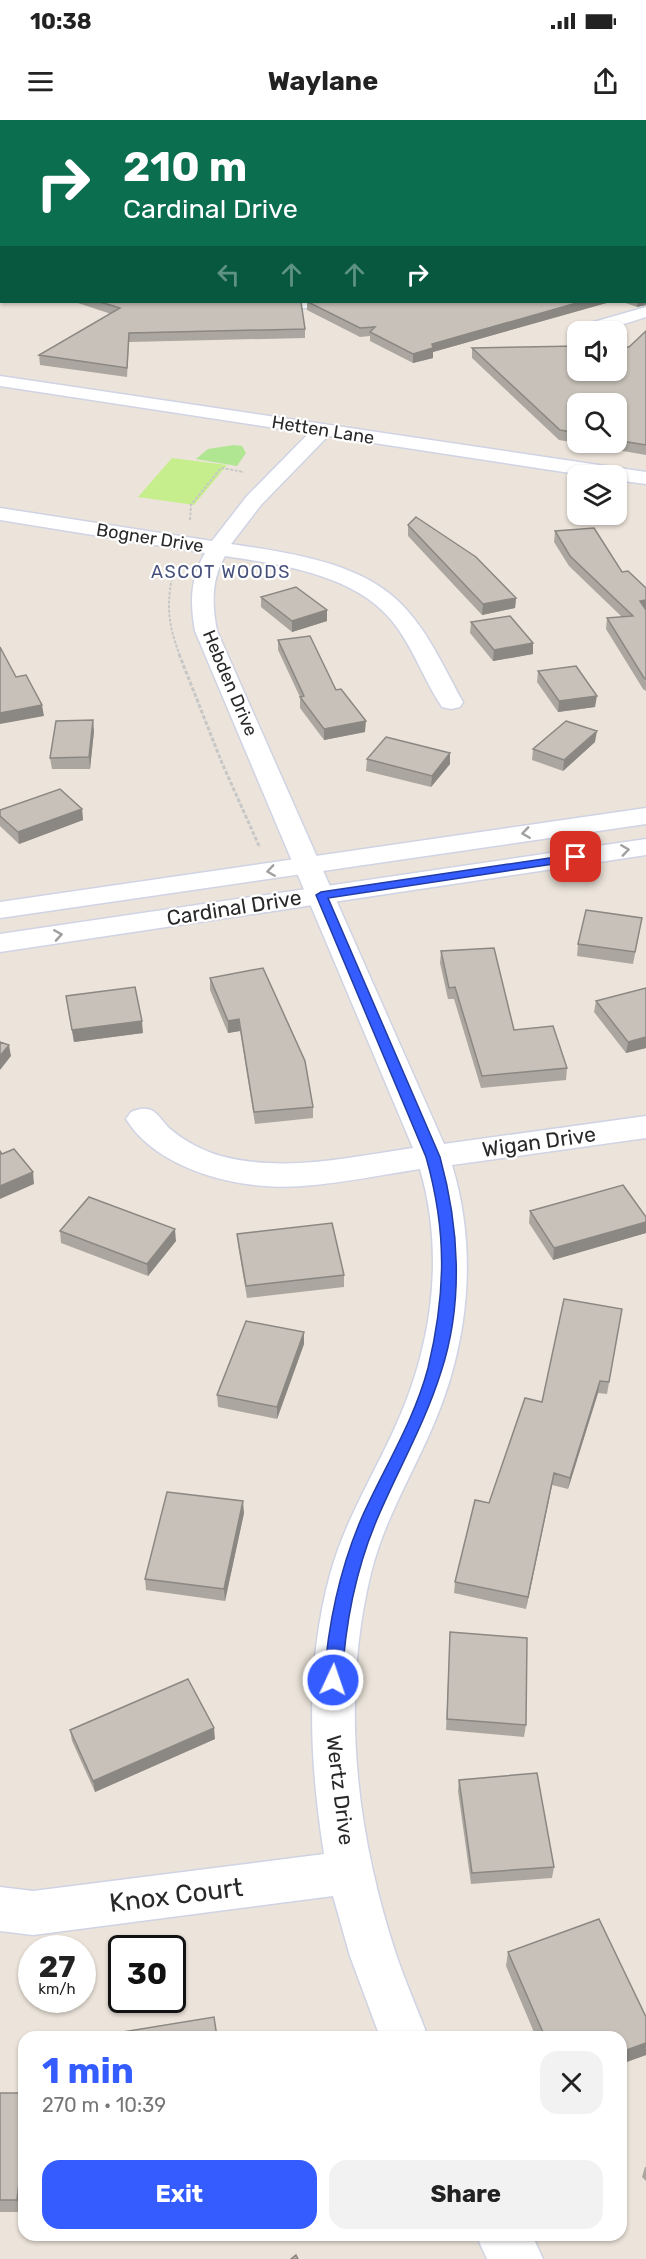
<!DOCTYPE html>
<html lang="en">
<head>
<meta charset="utf-8">
<style>
	:root { --surface:#fff; --page:#f2f2f2; --text:#222; --muted:#767676; --accent:#345cff }
	body { margin:0; font-family:Rubik,sans-serif; background:var(--page); color:var(--text); height:100vh; display:flex; flex-direction:column; font-size:22px; white-space:nowrap }
	* { box-sizing:border-box; margin:0 }
	p { font-size:20px; color:var(--muted) }
	.icon { flex:none; width:33px; height:33px; fill:none; stroke:currentColor; stroke-width:2; stroke-linecap:round; stroke-linejoin:round }
	.map { position:relative; flex:1; overflow:hidden }
	.panel { position:absolute; left:18px; top:1911px; width:609px; height:210px; display:flex; flex-direction:column; background:var(--surface); border-radius:18px; box-shadow:0 2px 4px #0004 }
	.panel>* { flex:none }
	.guide { position:absolute; left:0px; top:0px; width:646px; height:183px; box-shadow:0 2px 4px #0004; background:#0b6e4f; color:#fff; overflow:hidden }
	.fabs { position:absolute; left:567px; top:201px; display:grid; gap:12px }
	.fabs a { display:grid; place-items:center; width:60px; height:60px; border-radius:12px; background:var(--surface); box-shadow:0 2px 4px #0004; font-size:30px }
	.speed { position:absolute; left:18px; top:1815px; display:flex; gap:12px; font-size:30px; font-weight:700; text-align:center }
	.speed>* { display:grid; place-content:center; width:78px; height:78px; border-radius:50%; background:var(--surface); box-shadow:0 2px 4px #0004; line-height:1 }
	.speed small { font-size:15px; font-weight:400 }
	.speed .limit { border:3px solid #111; border-radius:9px; background:#fff; color:#111 }
	.pin { position:absolute; display:grid; place-items:center; width:51px; height:51px; color:#fff; margin:-26px; border-radius:12px; box-shadow:0 3px 9px #0006 }
	.me { position:absolute; width:66px; margin:-33px; rotate:3deg; stroke-linejoin:round; filter:drop-shadow(0 0 4px #0008) }
	.turn { display:flex; align-items:center; gap:21px; height:126px; padding:0 24px; font-size:27px }
	.turn .icon { width:78px; height:78px; stroke-width:2.5 }
	.turn b { display:block; font-size:42px; line-height:51px }
	.lanes { display:flex; align-items:center; height:57px; padding:0 24px; background:#0003; justify-content:center; gap:30px; direction:ltr }
	.lanes .off { opacity:.35 }
	.round { display:grid; place-items:center; flex:none; width:63px; height:63px; border-radius:18px; background:var(--page) }
	.headline { display:flex; align-items:center; justify-content:space-between; height:102px; padding:0 24px }
	h1 { font-size:36px; font-weight:700; line-height:45px; color:var(--accent) }
	.primary-button { display:flex; gap:12px; margin-top:auto; padding:12px 24px }
	.primary-button a { flex:1; height:69px; border-radius:18px; background:var(--accent); color:#fff; font-size:24px; font-weight:700; line-height:69px; text-align:center }
	.primary-button a+a { background:var(--page); color:var(--text) }
	.status { display:flex; justify-content:space-between; align-items:center; height:42px; padding:0 30px; background:var(--surface); direction:ltr }
	.status svg { height:16px; fill:currentColor }
	header { display:flex; justify-content:space-between; align-items:center; height:78px; padding:0 24px; background:var(--surface); font-size:27px; font-weight:700 }
	.map>svg:first-child { display:block }
	.green { fill:#b0e692 }
	.pitch { fill:#c6ee8d }
	.lines { fill:none; stroke-linecap:round; stroke-linejoin:round }
	.minor-casing { stroke:#cfd3e3; stroke-width:3 }
	.secondary-casing { stroke:#cfd3e3; stroke-width:3 }
	.path-far1 { stroke:#c7c7c7; stroke-width:2; stroke-dasharray:3 1.5; stroke-linecap:butt }
	.path { stroke:#c7c7c7; stroke-width:3; stroke-dasharray:4 2; stroke-linecap:butt }
	.minor { fill:#fff; fill-rule:evenodd }
	.secondary { fill:#fff; fill-rule:evenodd }
	.wall { fill:#aba69f; fill-rule:evenodd }
	.shaded-wall { fill:#8b8782 }
	.building { fill:#c7c1b9; stroke:#8b8782; stroke-width:1.5 }
	.oneway { stroke:#9f9f9f }
	.route { fill:#345cff; stroke:#223ca6; stroke-width:1.5 }
	.labels { text-anchor:middle; stroke-width:4.5; stroke-linejoin:round; paint-order:stroke }
	.far-street-label { font-size:18px; fill:#292929; stroke:#fff }
	.far-neighbourhood-label { font-size:18px; letter-spacing:1.5px; fill:#47517c; stroke:#fff }
	.street-label { font-size:21px; fill:#292929; stroke:#fff }
	.near-street-label { font-size:26px; fill:#292929; stroke:#fff }
</style>
</head>
<body>
<div class="status"><b>10:38</b><svg viewBox="0 0 49 12"><path d="M0 12V9h3v3zM5 12V6h3v6zM10 12V3h3v9zM15 12V0h3v12zM26 1h20v11H26zM47 4h2v5h-2z"/></svg></div>
<header><svg class="icon" aria-label="menu" viewBox="0 0 24 24"><path d="M4 6h16M4 12h16M4 18h16"/></svg>Waylane<svg class="icon" aria-label="share" viewBox="0 0 24 24"><path d="M12 15V3M7 8l5-5 5 5M5 13v7h14v-7"/></svg></header>
<div class="map">
<svg width="646" height="2139" viewBox="0 0 646 2139">
	<rect width="100%" height="100%" fill="#ece4da"/>
	<path class="green" d="M234 325 242 326 246 333 237 346 196 339 208 329Z"/>
	<path class="pitch" d="M172 338 227 345 194 385 138 377Z"/>
	<g class="lines">
		<defs>
			<path id="minor" d="M228 0H242V2H228Z
				M610 0H624V2H610Z
				M645 32H646V40H645Z
				M191 182H329L321 187C301 188 201 195 191 182Z
				M646 187V197L599 212H582L580 209 583 205Z
				M0 256 646 352V364L616 360V356H590L328 316 261 385 231 424C289 433 364 442 405 488 430 515 445 550 463 582L460 587 451 589 442 587C425 562 415 532 396 506 359 455 283 445 225 436 211 460 212 485 217 511L444 1024 646 996V1018L452 1045C479 1134 468 1230 429 1315 409 1360 383 1404 371 1453 340 1580 356 1714 397 1837 406 1864 418 1890 428 1917H380L350 1836 333 1776 33 1815 0 1811V1767L33 1771 324 1734C309 1639 305 1544 331 1451 345 1402 371 1359 392 1314 431 1232 446 1138 420 1049 381 1055 342 1063 302 1066 244 1071 159 1052 126 999L131 992C138 989 146 987 153 991 159 995 164 1003 169 1008 184 1021 203 1031 221 1036 284 1053 350 1037 413 1028L195 511C190 483 190 459 205 433L0 400V388L212 421 247 376 309 313 0 266Z
				M476 2115H532L543 2139H487Z"/>
			<path id="secondary" d="M646 688V704L0 798V782Z
				M646 719V735L0 832V814Z"/>
		</defs>
		<use href="#minor" class="minor-casing"/>
		<use href="#secondary" class="secondary-casing"/>
		<path class="path-far1" d="M190 400 191 385 221 348 244 352
			M174 445C167 483 166 499 180 536"/>
		<path class="path" d="M179 534 222 643 260 728"/>
		<use href="#minor" class="minor"/>
		<use href="#secondary" class="secondary"/>
	</g>
	<path class="wall" d="M0 0H148V2H2V6H0Z
		M646 99V185L637 187 623 182H645Z
		M2 117V156L0 155V118Z
		M75 182H210L305 209V218L129 222 127 257 40 245 39 235 111 194Z
		M307 182H610L433 232V238L413 243 370 221V216L360 217 307 190Z
		M646 211V335L559 320 472 238V228L578 250 629 227ZM578 284H616V322H578Z
		M408 405 516 478 515 488 482 495 408 416Z
		M555 411 646 468V571L643 569 606 509 607 498 622 497 569 446 554 422Z
		M261 477 327 501 292 512 261 487Z
		M471 502 533 534 493 541 470 513Z
		M278 520 336 570 365 612 324 620 300 588V577L278 530Z
		M538 551 595 587 558 592 537 562Z
		M94 611 90 649H52L50 638Z
		M595 622 563 651 532 640 533 629Z
		M367 639 450 644 431 667 366 651Z
		M82 689 83 700 19 724 0 706V690Z
		M640 809 633 844 577 836 578 824Z
		M441 831 514 910 567 948 566 960 481 968 454 879H448L440 843Z
		M210 858 313 987V998L255 1004 240 911 228 913 210 870Z
		M646 868V928L626 933 594 892 596 881Z
		M66 876 143 913 74 922Z
		M530 1091 646 1097V1113L553 1140 529 1103Z
		M60 1111 176 1121 148 1156 61 1123Z
		M237 1114 344 1155V1167L247 1178 238 1125Z
		M622 1189 607 1274 598 1273 568 1369 552 1365 526 1489 454 1473 455 1462 489 1383 542 1282Z
		M304 1224 277 1299 218 1287 217 1275Z
		M244 1393 225 1481 146 1470 145 1459Z
		M450 1512 526 1605 524 1617 446 1610Z
		M70 1610 215 1619 95 1672 72 1621Z
		M459 1660 554 1747 552 1758 471 1764 458 1671Z
		M508 1832 646 1897V1935L621 1944V1917H536L506 1846Z
		M0 1973H24V2067L21 2092H0Z
		M645 2047H646V2061L642 2057Z"/>
	<path class="shaded-wall" d="M645 177H646V185L637 187 638 182H645Z
		M580 182H610L433 232V238L413 243V234L432 224Z
		M516 478 515 488 482 495 483 484Z
		M646 480V490L640 481Z
		M327 490V501L292 512V501Z
		M533 523V534L493 541 494 530Z
		M597 576 595 587 558 592 559 581Z
		M42 585 44 596 0 604V593Z
		M93 600 94 611 90 649 89 637Z
		M366 601 365 612 324 620V609Z
		M597 611 595 622 563 651 564 640Z
		M450 633V644L431 667 432 656Z
		M82 689 83 700 19 724 18 712Z
		M239 899 240 911 228 913V901Z
		M142 901 143 913 74 922 72 910Z
		M646 917V928L626 933 628 922Z
		M9 925 11 936 0 950V936Z
		M33 1052 34 1064 0 1079V1066Z
		M646 1102V1113L553 1140 554 1128Z
		M175 1109 176 1121 148 1156 147 1144Z
		M304 1212V1224L277 1299V1287Z
		M600 1261 598 1273 568 1369 570 1358Z
		M554 1353 552 1365 526 1489 528 1477Z
		M243 1381 244 1393 225 1481 224 1469Z
		M214 1608 215 1619 95 1672 93 1661Z
		M646 1923V1935L621 1944V1932Z
		M24 2019V2067L21 2092 17 2080Z"/>
	<path class="building" d="M3 0H148V2H7Z
		M273 0H308V2H273Z
		M490 0H540L554 2H488Z
		M645 46H646V86L645 87Z
		M0 78 2 79V104L0 103Z
		M645 99H646V177H645Z
		M2 117V147H0V118Z
		M100 182H301L305 209 129 213 127 248 39 235 120 188Z
		M308 182H580L432 224 433 228 413 234 370 212 375 207 360 208Z
		M646 211V325L616 320V284H578V313L560 310 472 228 578 226V250H616V227H629Z
		M416 397 476 437 516 478 483 484 408 405Z
		M594 408 622 452 628 451 646 468V480L640 481 646 490V559L644 558 607 498 633 496 570 436 555 411Z
		M296 467 327 490 292 501 261 477Z
		M510 496 533 523 494 530 471 502Z
		M310 516 336 570 341 569 366 601 324 609 300 577 304 576 278 520Z
		M0 527 16 557 26 555 42 585 0 593Z
		M576 546 597 576 559 581 538 551Z
		M93 600 89 637 50 638 56 601Z
		M566 601 597 611 564 640 533 629Z
		M386 617 450 633 432 656 367 639Z
		M60 669 82 689 18 712 0 696V690Z
		M586 790 642 798 635 832 578 824Z
		M494 828 514 910 553 906 567 948 482 956 455 867 449 868 441 831Z
		M263 848 305 941 313 987 254 992 239 899 228 901 210 858Z
		M135 867 142 901 72 910 66 876Z
		M646 868V917L628 922 596 881Z
		M0 922 9 925 0 936Z
		M14 1029 33 1052 0 1066V1031L2 1034Z
		M623 1065 646 1097V1102L554 1128 530 1091Z
		M89 1077 175 1109 147 1144 60 1111Z
		M332 1103 344 1155 246 1166 237 1114Z
		M564 1179 622 1189 609 1262 600 1261 570 1358 554 1353 528 1477 455 1462 475 1380 489 1383 525 1278 542 1282Z
		M246 1201 304 1212 277 1287 217 1275Z
		M167 1372 243 1381 224 1469 145 1459Z
		M450 1512 527 1518 526 1605 447 1599Z
		M188 1559 214 1608 93 1661 70 1610Z
		M537 1653 554 1747 472 1753 459 1660Z
		M599 1799 646 1897V1923L621 1932V1917H545L508 1832Z
		M214 1897 217 1917H92Z
		M0 1973H24V2019L17 2080H0Z
		M296 2135 298 2139H291Z"/>
	<defs><path id="oneway-chevron" d="M-2-3.5L2.5 0L-2 3.5" fill="none" stroke-width="1.6" stroke-linecap="round" stroke-linejoin="round" transform="scale(1.5)"/></defs>
	<g class="oneway">
		<use href="#oneway-chevron" transform="translate(526 713) rotate(172)"/>
		<use href="#oneway-chevron" transform="translate(625 730) rotate(-8)"/>
		<use href="#oneway-chevron" transform="translate(271 751) rotate(172)"/>
		<use href="#oneway-chevron" transform="translate(58 815) rotate(-9)"/>
	</g>
	<path class="route" d="M576 734 580 735V740L328 778 440 1037C459 1106 464 1182 441 1252 425 1303 399 1348 378 1397 356 1448 345 1505 342 1560L339 1566 333 1568 327 1566 324 1560C328 1505 340 1448 362 1397 384 1348 414 1301 428 1248 446 1173 447 1111 426 1037L316 775 321 772Z"/>
	<g class="labels">
		<g class="far-street-label">
			<text transform="translate(323 310) rotate(9)" y="6">Hetten Lane</text>
			<text transform="translate(150 418) rotate(9)" y="6">Bogner Drive</text>
			<text transform="translate(230 563) rotate(67)" y="6">Hebden Drive</text>
		</g>
		<g class="far-neighbourhood-label">
			<text x="221" y="458">ASCOT WOODS</text>
		</g>
		<g class="street-label">
			<text transform="translate(234 788) rotate(-9)" y="7">Cardinal Drive</text>
			<text transform="translate(539 1022) rotate(-8)" y="7">Wigan Drive</text>
			<text transform="translate(340 1670) rotate(83)" y="7">Wertz Drive</text>
		</g>
		<g class="near-street-label">
			<text transform="translate(176 1775) rotate(-7)" y="9">Knox Court</text>
		</g>
	</g>
</svg>
<div class="fabs">
<a><svg class="icon" aria-label="sound" viewBox="0 0 24 24"><path d="M4 9h4l5-4v14l-5-4H4zM17 9q2 3 0 6"/></svg></a>
<a><svg class="icon" aria-label="search" viewBox="0 0 24 24"><circle cx="10" cy="10" r="6"/><path d="M15 15l6 6"/></svg></a>
<a><svg class="icon" aria-label="layers" viewBox="0 0 24 24"><path d="M12 4l9 5-9 5-9-5zM3 14l9 5 9-5"/></svg></a>
</div>
<div class="speed"><div>27<small>km/h</small></div><div class="limit">30</div></div>
<div class="pin" style="left:576px;top:737px;background:#d93025"><svg class="icon" aria-label="arrive" viewBox="0 0 24 24"><path d="M6 21V4h12l-3 4 3 4H6"/></svg></div>
<svg class="me" style="left:333px;top:1560px" viewBox="-20 -20 40 40"><circle r="17" fill="#345cff" stroke="#fff" stroke-width="3"/><path d="M0-11L8 9 0 5-8 9z" fill="#fff"/></svg>
<div class="guide">
<div class="turn"><svg class="icon" aria-label="right" viewBox="0 0 24 24"><path d="M7 20v-9h11M14 6l5 5-5 5"/></svg><div><b>210 m</b>Cardinal Drive</div></div>
<div class="lanes"><svg class="icon off" aria-label="left" viewBox="0 0 24 24"><path d="M17 20v-9H6M10 6l-5 5 5 5"/></svg><svg class="icon off" aria-label="ahead" viewBox="0 0 24 24"><path d="M12 20V5M6 11l6-6 6 6"/></svg><svg class="icon off" aria-label="ahead" viewBox="0 0 24 24"><path d="M12 20V5M6 11l6-6 6 6"/></svg><svg class="icon" aria-label="right" viewBox="0 0 24 24"><path d="M7 20v-9h11M14 6l5 5-5 5"/></svg></div>
</div>
<section class="panel">
<div class="headline"><div><h1>1 min</h1><p>270 m · 10:39</p></div><a class="round"><svg class="icon" aria-label="close" viewBox="0 0 24 24"><path d="M6 6l12 12M18 6L6 18"/></svg></a></div>
<div class="primary-button"><a>Exit</a><a>Share</a></div>
</section>
</div>
</body>
</html>
